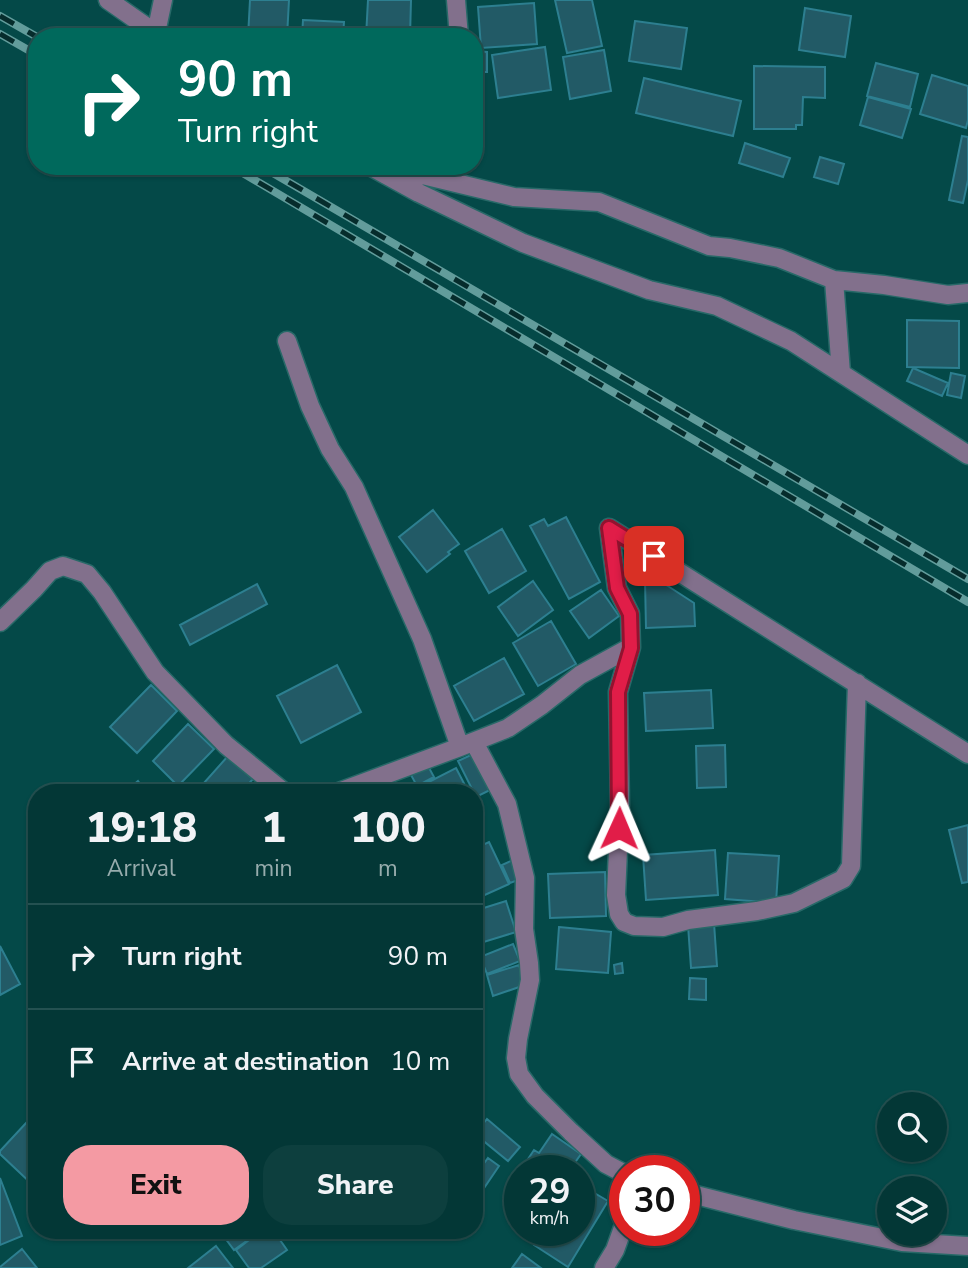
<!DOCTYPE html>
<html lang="en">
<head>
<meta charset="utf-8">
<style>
	:root { --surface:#033736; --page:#0d3f3e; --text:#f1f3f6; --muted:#97acad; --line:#245151; --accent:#f49aa3 }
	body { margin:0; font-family:"Nunito Sans",sans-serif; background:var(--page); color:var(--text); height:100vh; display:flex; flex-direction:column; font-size:26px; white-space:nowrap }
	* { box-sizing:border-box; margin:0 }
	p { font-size:23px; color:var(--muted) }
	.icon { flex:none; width:38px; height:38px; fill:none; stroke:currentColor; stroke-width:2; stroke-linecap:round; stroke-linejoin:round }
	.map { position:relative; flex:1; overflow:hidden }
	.panel { position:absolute; left:28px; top:784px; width:455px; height:455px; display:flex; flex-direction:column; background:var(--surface); border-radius:28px; box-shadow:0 2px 5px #0004,0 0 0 2px var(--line) }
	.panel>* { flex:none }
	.hud { position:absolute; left:28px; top:28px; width:455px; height:147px; border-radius:28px; box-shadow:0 2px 5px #0004,0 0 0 2px var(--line); background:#00695c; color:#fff; overflow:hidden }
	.fabs { position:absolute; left:877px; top:1092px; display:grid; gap:14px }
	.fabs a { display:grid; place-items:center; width:70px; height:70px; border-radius:50%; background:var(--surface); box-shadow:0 2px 5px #0004,0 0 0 2px var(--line); font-size:35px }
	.speed { position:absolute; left:504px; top:1155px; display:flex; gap:14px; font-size:35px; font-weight:700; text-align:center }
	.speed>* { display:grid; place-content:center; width:91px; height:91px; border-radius:50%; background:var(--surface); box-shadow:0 2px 5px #0004,0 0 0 2px var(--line); line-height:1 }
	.speed small { font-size:18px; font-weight:400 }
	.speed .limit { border:10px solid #d22; background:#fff; color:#111 }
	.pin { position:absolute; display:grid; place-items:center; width:60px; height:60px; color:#fff; margin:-30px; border-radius:14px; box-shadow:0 4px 10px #0006 }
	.me { position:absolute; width:77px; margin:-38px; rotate:1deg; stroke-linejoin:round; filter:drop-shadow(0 0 5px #0008) }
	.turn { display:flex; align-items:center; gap:24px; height:147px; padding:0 35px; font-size:32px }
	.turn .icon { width:91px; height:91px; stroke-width:2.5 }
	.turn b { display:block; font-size:49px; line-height:60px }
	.eta { display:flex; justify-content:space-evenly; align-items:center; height:119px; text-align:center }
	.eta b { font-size:42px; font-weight:800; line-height:49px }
	.cta { display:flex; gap:14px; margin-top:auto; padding:14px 35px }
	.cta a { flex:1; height:80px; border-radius:28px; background:var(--accent); color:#111; font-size:28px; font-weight:800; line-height:80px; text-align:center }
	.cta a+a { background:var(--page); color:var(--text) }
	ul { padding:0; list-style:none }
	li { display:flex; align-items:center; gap:21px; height:105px; padding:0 35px; border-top:2px solid var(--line) }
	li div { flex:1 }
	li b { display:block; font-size:26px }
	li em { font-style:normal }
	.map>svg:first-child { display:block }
	.building { fill:#225a66; stroke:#2d7f90; stroke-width:2 }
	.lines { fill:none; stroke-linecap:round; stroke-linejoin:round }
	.minor-casing { stroke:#286968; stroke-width:21 }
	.minor { stroke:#82708c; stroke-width:18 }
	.rail-casing { stroke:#629c9b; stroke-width:8 }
	.rail { stroke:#062c2c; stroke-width:5; stroke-dasharray:16; stroke-linecap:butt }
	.route-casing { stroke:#92132f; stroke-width:18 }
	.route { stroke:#e11d48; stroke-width:12 }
</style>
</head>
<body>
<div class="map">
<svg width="968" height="1268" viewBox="0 0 968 1268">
	<rect width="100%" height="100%" fill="#044948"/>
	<path class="building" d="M250 0H289L287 37H248Z
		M368 0H411L410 37H366Z
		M555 0H592L602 46 567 53Z
		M534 3 537 44 481 48 478 7Z
		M805 8 851 16 845 57 799 50Z
		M303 20 344 22 343 37H302Z
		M635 21 687 28 681 69 629 61Z
		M545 47 551 90 498 98 492 55Z
		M604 50 611 91 570 99 563 57Z
		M474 51 487 52V72H474Z
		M876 63 918 74 910 107 867 96Z
		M754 66 825 67V98L803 97 802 125H796V129H754Z
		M932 75 968 86V120L966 128 920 114Z
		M644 78 741 101 733 136 636 113Z
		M868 97 911 109 902 138 860 125Z
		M962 136 968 137V180L963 203 949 200Z
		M745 143 790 158 783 177 739 163Z
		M820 157 844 164 838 184 814 177Z
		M907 320 959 321V368L907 367Z
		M913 368 948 383 942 396 907 381Z
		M951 373 965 376 961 398 947 395Z
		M433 510 459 544 448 552 450 554 427 572 399 537Z
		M566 517 600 582 569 599 530 526 544 519 548 526Z
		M502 529 526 571 489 593 465 551Z
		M657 579 694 603 695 626 646 628 645 580Z
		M533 581 553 610 518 636 498 607Z
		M257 584 267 604 190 645 180 625Z
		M601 590 619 616 589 638 570 611Z
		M551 621 576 664 538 686 513 643Z
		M504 658 524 694 474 721 454 686Z
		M337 665 361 712 301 743 277 696Z
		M151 685 177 711 137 753 110 727Z
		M711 690 713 728 646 731 644 693Z
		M188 724 214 749 178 786 153 761Z
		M725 745 726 787 697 788 696 746Z
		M473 754 490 790 476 797 458 761Z
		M228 756 253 779 240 793H195Z
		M428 766 434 777 417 786 411 775Z
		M456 768 469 793H417L415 789Z
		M138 781 147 793H124Z
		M968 825V882L962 883 949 830Z
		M489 842 509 884 476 899 474 895V849Z
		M715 850 718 895 646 900 643 855Z
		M728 853 779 856 776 903 725 899Z
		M513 860 521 879 510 883 502 865Z
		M605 872 606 916 550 918 548 874Z
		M506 901 516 932 474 945V911Z
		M714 923 717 966 691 968 688 925Z
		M559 927 611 932 608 973 556 969Z
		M513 944 520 961 487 974 480 957Z
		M0 946 20 984 0 995Z
		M622 963 623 973 615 974 614 965Z
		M519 965 525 985 493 996 487 975Z
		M690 978 706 979V1000L689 999Z
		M487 1119 520 1147 508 1161 475 1134Z
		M27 1122 37 1132V1189L0 1154V1151Z
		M552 1134 581 1154 569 1171H520L534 1150 539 1153Z
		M488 1158 499 1166 476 1200 474 1198V1177Z
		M0 1178 22 1236 0 1245Z
		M579 1184 608 1201 568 1267 534 1245 543 1230H579Z
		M236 1230H262L234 1250 225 1238Z
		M262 1230H273L287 1250 261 1268H249L236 1250Z
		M216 1246 233 1268H188Z
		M22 1249 37 1268H0V1267Z
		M522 1254 541 1268H512Z"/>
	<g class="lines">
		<defs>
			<path id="minor" d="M108 0 161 37
				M456 0 459 37
				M156 33 163 0
				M370 166 419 193 523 243 649 290 717 306 791 341 968 455
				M385 166 514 197 599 202 709 246 730 248 779 258 834 280 884 285 948 295 968 293
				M834 280 841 373
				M287 341 310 406 330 449 354 487 422 639 460 747
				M609 528 968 754
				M0 622 34 589 50 571 63 566 87 574 102 592 155 672 226 745 285 793
				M631 647 618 692 620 805 616 895 619 914 624 922 634 926 663 927 688 920 757 911 794 903 843 879 851 866 857 683
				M474 742 507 804 525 878 524 929 529 963 530 980 518 1039 516 1058 519 1074 535 1096 571 1132 606 1164 625 1174
				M336 793 460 747 508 728 542 705 580 675 631 647 630 614 617 588 609 528
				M684 1192 794 1220 902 1242 968 1246
				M604 1268 615 1250 625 1222"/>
		</defs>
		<use href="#minor" class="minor-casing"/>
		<use href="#minor" class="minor"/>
		<defs>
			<path id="rail" d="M0 16 37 37
				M0 34 37 55
				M231 166 968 602
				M261 166 968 579"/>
		</defs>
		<use href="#rail" class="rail-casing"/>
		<use href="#rail" class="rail"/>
	</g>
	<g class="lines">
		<defs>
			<path id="route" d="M619 828 618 692 631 648 630 614 617 588 609 528 654 556"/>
		</defs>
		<use href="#route" class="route-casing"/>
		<use href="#route" class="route"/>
	</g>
</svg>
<div class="fabs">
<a><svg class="icon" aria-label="search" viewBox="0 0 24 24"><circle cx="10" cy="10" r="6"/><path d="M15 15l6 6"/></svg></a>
<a><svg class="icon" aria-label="layers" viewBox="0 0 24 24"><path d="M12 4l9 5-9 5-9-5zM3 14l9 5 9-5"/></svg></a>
</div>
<div class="speed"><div>29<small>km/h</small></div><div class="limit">30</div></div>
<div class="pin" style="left:654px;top:556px;background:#d93025"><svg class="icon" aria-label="arrive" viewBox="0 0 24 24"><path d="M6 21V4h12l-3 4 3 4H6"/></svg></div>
<svg class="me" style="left:619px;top:828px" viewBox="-20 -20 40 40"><path d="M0-17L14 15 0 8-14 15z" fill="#e11d48" stroke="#fff" stroke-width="4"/></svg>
<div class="hud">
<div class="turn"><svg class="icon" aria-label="right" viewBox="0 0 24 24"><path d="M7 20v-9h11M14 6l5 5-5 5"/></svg><div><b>90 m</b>Turn right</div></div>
</div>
<section class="panel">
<div class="eta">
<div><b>19:18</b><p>Arrival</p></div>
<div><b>1</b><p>min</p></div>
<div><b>100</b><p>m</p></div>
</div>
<ul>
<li><svg class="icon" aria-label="right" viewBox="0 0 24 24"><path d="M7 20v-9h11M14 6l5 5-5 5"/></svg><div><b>Turn right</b></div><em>90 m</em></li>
<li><svg class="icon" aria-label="arrive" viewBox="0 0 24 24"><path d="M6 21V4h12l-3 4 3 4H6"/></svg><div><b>Arrive at destination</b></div><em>10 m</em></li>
</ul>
<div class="cta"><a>Exit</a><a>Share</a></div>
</section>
</div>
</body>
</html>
